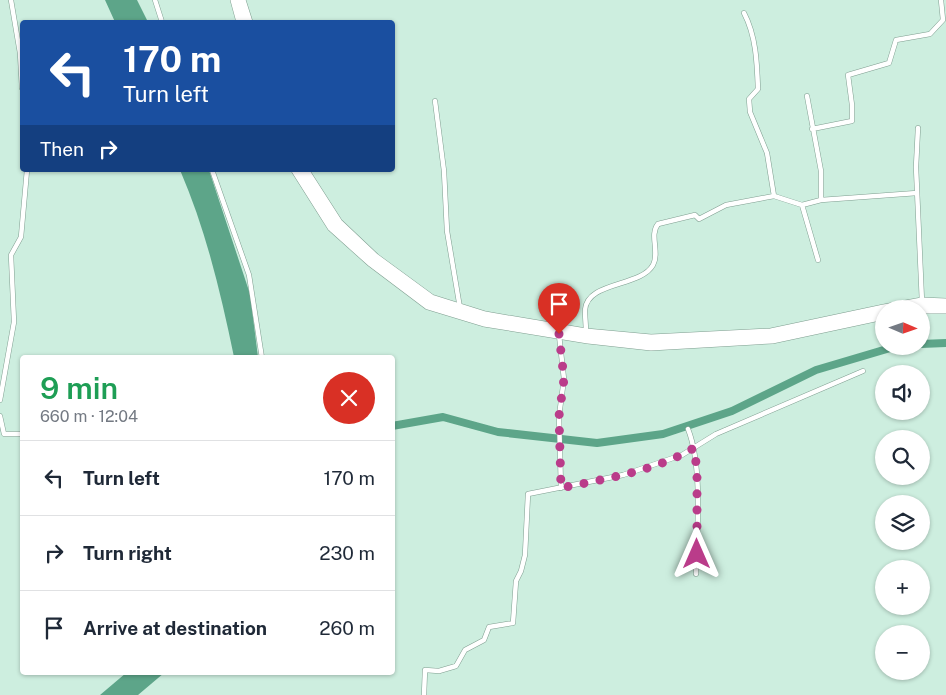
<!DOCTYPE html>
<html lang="en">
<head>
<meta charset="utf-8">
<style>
	:root { --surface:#fff; --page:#f2f2f3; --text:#1f2937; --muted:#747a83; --line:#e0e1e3 }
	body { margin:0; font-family:"Public Sans",sans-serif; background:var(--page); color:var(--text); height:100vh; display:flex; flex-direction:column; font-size:19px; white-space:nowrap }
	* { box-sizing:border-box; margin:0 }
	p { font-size:16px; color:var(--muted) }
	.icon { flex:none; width:28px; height:28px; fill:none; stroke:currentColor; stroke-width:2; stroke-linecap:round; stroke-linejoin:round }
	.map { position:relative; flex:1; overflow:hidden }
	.panel { position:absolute; left:20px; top:355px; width:375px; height:320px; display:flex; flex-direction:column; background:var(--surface); border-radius:5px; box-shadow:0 1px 4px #0004 }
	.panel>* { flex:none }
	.hud { position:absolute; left:20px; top:20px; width:375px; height:152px; border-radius:5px; box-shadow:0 1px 4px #0004; background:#1a4fa0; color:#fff; overflow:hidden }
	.needle { width:32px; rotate:92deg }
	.controls { position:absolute; left:875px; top:300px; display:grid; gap:10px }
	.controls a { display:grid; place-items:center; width:55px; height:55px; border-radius:50%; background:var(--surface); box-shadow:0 1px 4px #0004; font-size:25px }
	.pin { position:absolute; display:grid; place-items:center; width:42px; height:42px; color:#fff; margin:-51px -21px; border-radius:50% 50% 50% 0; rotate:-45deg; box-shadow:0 0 5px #0007 }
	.pin .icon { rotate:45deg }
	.me { position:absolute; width:55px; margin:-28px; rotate:0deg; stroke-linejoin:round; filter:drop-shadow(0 0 4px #0008) }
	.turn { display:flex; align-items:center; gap:18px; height:105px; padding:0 20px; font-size:22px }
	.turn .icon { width:65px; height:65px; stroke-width:2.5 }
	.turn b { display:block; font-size:35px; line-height:42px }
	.then { display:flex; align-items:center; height:48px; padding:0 20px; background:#0003; gap:10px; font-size:19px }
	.round { display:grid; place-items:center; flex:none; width:52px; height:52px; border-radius:26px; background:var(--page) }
	.overview { display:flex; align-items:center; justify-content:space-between; height:85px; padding:0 20px }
	h1 { font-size:30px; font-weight:600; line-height:38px; color:#1e9e55 }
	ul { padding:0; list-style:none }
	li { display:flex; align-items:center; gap:15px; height:75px; padding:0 20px; border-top:1px solid var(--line) }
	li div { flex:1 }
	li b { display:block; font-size:19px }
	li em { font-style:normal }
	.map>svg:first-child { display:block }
	.water { fill:#5da589 }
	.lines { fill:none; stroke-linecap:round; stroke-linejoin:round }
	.river { stroke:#5da589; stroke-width:8 }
	.street-casing { stroke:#7f9e90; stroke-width:5.5 }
	.highway-casing { stroke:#7f9e90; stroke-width:10 }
	.street { stroke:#fff; stroke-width:4.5 }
	.highway { stroke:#fff; stroke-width:9 }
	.route { stroke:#ba3c8a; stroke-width:9; stroke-dasharray:0 16.2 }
</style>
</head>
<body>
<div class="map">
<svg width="946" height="695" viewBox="0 0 946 695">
	<rect width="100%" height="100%" fill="#cdeedf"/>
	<path class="water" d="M105 0H137L148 22H115Z
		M180 170H209L250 294 258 357H234C221 294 206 230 180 170Z
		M126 673V672L164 673 138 695H100Z"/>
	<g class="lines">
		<path class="river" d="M921 344 946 343
			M392 426 443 417 498 432 597 443 663 434 732 411 816 370 897 346"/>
		<defs>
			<path id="street" d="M11 0 20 53 22 88
				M155 0 162 22
				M744 13C756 36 757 62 758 89L749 99 750 112 767 153 774 196
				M807 96 821 171V200
				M435 101 444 171 447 231 460 308
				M918 128 916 167 922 302
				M812 129 852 121V105L848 75 889 63 896 40 930 34 943 20 941 0
				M212 170 249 275 262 358
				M802 205 818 260
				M586 333C586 326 585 317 585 310 587 281 641 287 653 265 660 252 649 235 658 224L695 215 699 219 726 205 774 196 802 205 821 200 917 193
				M559 335 564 379 559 416 561 488
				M0 400 14 322 11 255 21 237 27 170
				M0 416 4 434H22
				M688 429C703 467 697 532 696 574
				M424 695 425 670 439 671 456 666 465 650 484 640 489 627 513 623 516 581 521 571 525 555 528 494 623 475 682 455 716 434 863 371"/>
			<path id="highway" d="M235 0 241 22
				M241 0 248 22
				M296 170 332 227 371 262 428 305 484 322 588 339 651 346 772 339 884 315
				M304 170 338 223 375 258 431 299 485 316 586 333 651 339 771 333 884 309
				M884 309 922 302 946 303
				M919 309H946"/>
		</defs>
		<use href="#street" class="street-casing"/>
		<use href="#highway" class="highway-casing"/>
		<use href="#street" class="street"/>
		<use href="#highway" class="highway"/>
	</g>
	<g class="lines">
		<path class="route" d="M559 334 564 379 559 416 561 488C605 479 655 471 694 448L697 470V554"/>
	</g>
</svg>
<div class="controls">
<a><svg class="needle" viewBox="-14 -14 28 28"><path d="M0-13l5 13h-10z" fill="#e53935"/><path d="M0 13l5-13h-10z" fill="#747a83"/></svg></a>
<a><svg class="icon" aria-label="sound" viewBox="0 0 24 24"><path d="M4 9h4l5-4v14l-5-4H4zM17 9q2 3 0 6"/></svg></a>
<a><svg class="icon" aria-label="search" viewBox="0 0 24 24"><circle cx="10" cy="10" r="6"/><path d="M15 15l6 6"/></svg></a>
<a><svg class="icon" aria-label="layers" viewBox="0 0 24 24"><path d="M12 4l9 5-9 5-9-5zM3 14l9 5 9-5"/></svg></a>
<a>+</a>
<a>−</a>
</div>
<div class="pin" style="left:559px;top:334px;background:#d93025"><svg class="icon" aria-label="arrive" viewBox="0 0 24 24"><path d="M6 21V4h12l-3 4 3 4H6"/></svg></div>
<svg class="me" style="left:697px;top:554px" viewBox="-20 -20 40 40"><path d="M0-17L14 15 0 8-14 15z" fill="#ba3c8a" stroke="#fff" stroke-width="4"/></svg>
<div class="hud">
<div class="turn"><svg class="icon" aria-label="left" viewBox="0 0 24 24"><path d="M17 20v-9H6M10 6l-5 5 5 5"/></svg><div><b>170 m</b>Turn left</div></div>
<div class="then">Then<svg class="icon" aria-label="right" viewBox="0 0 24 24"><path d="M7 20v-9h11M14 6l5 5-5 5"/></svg></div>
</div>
<section class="panel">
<div class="overview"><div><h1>9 min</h1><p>660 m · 12:04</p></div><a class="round" style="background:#d93025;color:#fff"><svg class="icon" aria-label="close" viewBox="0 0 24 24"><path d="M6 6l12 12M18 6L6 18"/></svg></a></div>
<ul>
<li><svg class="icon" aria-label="left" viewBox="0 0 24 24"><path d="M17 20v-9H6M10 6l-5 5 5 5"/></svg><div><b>Turn left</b></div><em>170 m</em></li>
<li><svg class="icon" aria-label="right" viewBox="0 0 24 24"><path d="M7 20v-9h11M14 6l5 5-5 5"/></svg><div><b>Turn right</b></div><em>230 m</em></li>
<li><svg class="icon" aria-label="arrive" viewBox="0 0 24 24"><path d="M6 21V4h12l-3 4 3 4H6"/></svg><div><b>Arrive at destination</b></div><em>260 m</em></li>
</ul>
</section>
</div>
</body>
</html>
